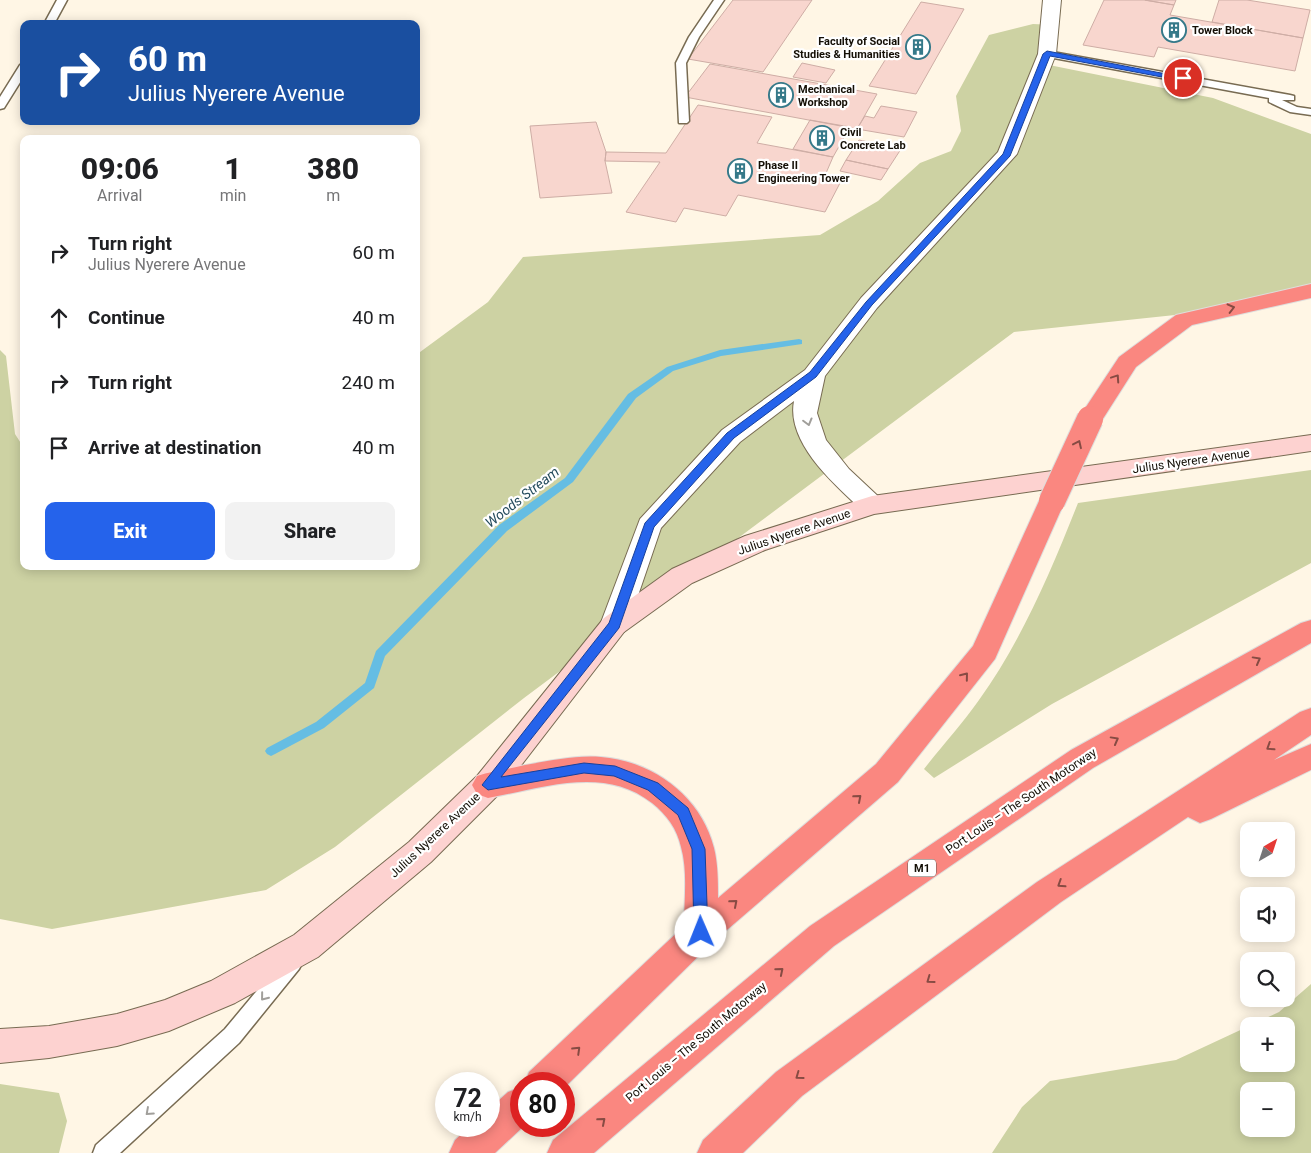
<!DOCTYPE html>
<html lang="en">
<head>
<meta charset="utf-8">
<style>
	:root { --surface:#fff; --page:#f2f2f2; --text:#202124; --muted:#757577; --accent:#2563eb }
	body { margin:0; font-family:Roboto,sans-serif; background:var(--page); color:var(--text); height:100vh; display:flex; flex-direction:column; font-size:19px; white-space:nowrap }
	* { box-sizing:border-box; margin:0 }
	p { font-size:16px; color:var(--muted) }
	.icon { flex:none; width:28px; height:28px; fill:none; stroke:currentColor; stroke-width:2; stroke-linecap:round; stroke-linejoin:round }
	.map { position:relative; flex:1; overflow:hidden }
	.sheet { position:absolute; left:20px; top:135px; width:400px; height:435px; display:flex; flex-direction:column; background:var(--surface); border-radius:10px; box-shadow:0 2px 12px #0003 }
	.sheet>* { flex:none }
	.top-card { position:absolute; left:20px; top:20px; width:400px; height:105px; border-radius:10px; box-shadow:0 2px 12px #0003; background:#1a4fa0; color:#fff; overflow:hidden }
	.needle { width:32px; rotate:39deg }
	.tools { position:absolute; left:1240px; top:822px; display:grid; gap:10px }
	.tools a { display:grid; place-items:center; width:55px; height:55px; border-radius:10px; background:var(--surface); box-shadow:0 2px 12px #0003; font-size:25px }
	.speed { position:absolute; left:435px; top:1072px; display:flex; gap:10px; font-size:25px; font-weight:700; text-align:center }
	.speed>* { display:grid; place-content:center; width:65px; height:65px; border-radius:50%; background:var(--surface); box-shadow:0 2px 12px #0003; line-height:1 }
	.speed small { font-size:12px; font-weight:400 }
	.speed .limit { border:8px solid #d22; background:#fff; color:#111 }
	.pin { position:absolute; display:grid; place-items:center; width:42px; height:42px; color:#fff; margin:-21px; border:2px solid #fff; border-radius:50%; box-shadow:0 1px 5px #0007 }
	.me { position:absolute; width:55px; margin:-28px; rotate:359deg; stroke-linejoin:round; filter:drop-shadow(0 0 4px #0008) }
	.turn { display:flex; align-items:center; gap:18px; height:105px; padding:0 25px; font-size:22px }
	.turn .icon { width:65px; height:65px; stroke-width:2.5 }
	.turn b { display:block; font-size:35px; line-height:42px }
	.eta { display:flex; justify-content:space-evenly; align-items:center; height:85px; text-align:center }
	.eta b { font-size:30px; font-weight:800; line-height:35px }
	.button { display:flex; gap:10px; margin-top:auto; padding:10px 25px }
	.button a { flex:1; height:58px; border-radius:10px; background:var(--accent); color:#fff; font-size:20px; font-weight:800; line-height:58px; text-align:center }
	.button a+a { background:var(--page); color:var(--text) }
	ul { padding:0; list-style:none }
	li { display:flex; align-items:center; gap:15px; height:65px; padding:0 25px }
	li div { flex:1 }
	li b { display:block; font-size:19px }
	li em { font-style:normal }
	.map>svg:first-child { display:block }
	.green { fill:#cdd2a3; fill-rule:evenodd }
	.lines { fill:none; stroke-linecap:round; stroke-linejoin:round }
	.stream { fill:#65bde3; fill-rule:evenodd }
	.building { fill:#f8d6ce; stroke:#ceada5 }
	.service-casing { stroke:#786b52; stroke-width:3 }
	.minor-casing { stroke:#786b52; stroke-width:2 }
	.secondary-casing { stroke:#786b52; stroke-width:2 }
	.trunk-casing { stroke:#dedddc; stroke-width:2 }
	.service { fill:#fff; fill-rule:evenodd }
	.minor { fill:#fff; fill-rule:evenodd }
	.secondary { fill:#fdd2d0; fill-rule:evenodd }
	.trunk { fill:#fa8780; fill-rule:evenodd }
	.trunk-bridge-casing { stroke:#dedddc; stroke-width:28; stroke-linecap:butt }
	.trunk-bridge { stroke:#fa8780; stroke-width:26 }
	.oneway { stroke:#874b43 }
	.oneway2 { stroke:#a19f9b }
	.route { fill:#2563eb; stroke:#184099 }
	.labels { text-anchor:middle; stroke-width:4.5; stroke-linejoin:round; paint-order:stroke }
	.far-poi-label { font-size:11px; font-weight:bold; fill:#140f06; stroke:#fff; text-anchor:start }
	.shield { fill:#fff; stroke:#5a5751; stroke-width:1 }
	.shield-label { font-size:11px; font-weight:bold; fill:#140f06 }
	.street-label { font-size:12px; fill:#140f06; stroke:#fff }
	.water-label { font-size:14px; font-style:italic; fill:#254c5d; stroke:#fff }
</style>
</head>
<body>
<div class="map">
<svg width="1311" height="1153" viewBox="0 0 1311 1153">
	<rect width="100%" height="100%" fill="#fff6e5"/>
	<path class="green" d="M1033 24 1054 25 1044 64 1213 98 1311 134V284L1194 313 1014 332 524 698 335 847 266 890 52 929 0 919V350L6 356 15 434 24 448V566H416V355L488 302 523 257 820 235 878 201 920 163 951 151 961 131 956 96 989 35Z
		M1311 470V563L1052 704 934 778 924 769C942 746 962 724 979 700 1022 640 1051 571 1078 503Z
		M1311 984V1153H992L1022 1107 1050 1081 1176 1060 1249 1026V1064H1286V1026H1249L1279 1012ZM1249 1091H1286V1129H1249Z
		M0 1084 59 1093 67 1121 59 1153H0Z"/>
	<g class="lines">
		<path class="stream" d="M799 339 802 340V344L721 356 673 371 636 398 573 482 507 531 385 656 374 688 324 728 275 754 271 756 267 754 265 751 267 748 316 722 365 683 376 651 499 525 565 478 628 394 667 367 720 350Z"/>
	</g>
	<path class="building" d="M733 0H812L763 72 688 59Z
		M1104 0H1144L1174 5 1170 15 1303 38 1295 71 1158 47 1154 57 1083 45Z
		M1145 0H1176L1174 5Z
		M1219 0H1247L1310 10 1303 38 1212 22Z
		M921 2 964 9 916 94 869 86Z
		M802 63 835 70 826 83 793 77Z
		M710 64 877 94 857 129 685 97Z
		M698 105 772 117 757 143 833 157 823 180 840 183 825 212 738 195 726 216 684 208 676 222 626 212 660 162 605 161 606 152 666 153Z
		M881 106 917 112 904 137 857 129 865 116 874 118Z
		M810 120 850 127 833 157 793 149Z
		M596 122 606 152 605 161 612 193 540 198 530 126Z
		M859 140 901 149 888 169 846 160Z
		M846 160 888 169 881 180 840 171Z"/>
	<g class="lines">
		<defs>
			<path id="service" d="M57 0H67L54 24H44Z
				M714 0H724L699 37 686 63 689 121 687 123H679L676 63 689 37Z
				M1047 51 1290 95 1294 96V100H1282L1297 107 1311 109V115L1290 112 1269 102V98L1043 56V52Z
				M24 64V76L4 108 0 109V97L20 65Z
				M292 954 299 957 302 963 299 969 239 1043 120 1153H93L96 1145 225 1029 285 957Z"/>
			<path id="minor" d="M1043 0H1061L1056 54 1017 154 877 308 825 376 817 413 826 440 849 469 881 499 885 505 881 511 872 514 863 511C835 485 786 443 794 401L740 442 661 528 628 625 624 632 614 635 604 632 600 625 640 519 722 430 805 370 861 298 998 152 1038 54Z"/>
			<path id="secondary" d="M1311 435V451L874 514 765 550 692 583 624 632 499 794 431 862 318 957 235 1003 169 1031 117 1046 49 1058 0 1063V1029L49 1026 117 1014 165 1000 211 981 294 935 409 842 477 776 604 618 672 569 745 536 872 496Z"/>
			<path id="trunk" d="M1311 284V298L1192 325 1136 367 1099 425 1090 427 1081 425 1078 419 1119 357 1176 315Z
				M1052 492 1061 495 1065 501 995 659 898 782 713 942 564 1088V1084H524L529 1072 684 926C684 900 688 872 681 847 677 829 667 815 652 803 604 765 543 788 488 798L477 794 472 785 477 776C493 771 509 769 525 765 550 761 575 755 601 757 653 761 701 796 714 848 718 864 718 881 718 898L876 764 973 646 1039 501 1043 495Z
				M1311 620V643L1093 768 834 946 594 1153H547L553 1140 810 926 1071 750 1301 623Z
				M1311 708V735L1274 760 1311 744V770L1211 819 1200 823 1188 817 1061 902 802 1096 743 1153H697L703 1140 776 1072 1037 882 1300 712Z
				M521 1087V1126H524L495 1153H449L455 1140 470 1126H489V1109L508 1092Z"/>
		</defs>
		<use href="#service" class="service-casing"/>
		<use href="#minor" class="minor-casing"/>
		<use href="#secondary" class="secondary-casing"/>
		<use href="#trunk" class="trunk-casing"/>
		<use href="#service" class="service"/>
		<use href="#minor" class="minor"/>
		<use href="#secondary" class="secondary"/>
		<use href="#trunk" class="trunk"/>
		<defs>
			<path id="trunk-bridge" d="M1052 501 1090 419"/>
		</defs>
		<use href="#trunk-bridge" class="trunk-bridge-casing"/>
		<use href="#trunk-bridge" class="trunk-bridge"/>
	</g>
	<defs><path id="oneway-chevron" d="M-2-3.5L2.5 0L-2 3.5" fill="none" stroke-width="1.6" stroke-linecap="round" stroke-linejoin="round" transform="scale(1.25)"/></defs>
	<g class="oneway">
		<use href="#oneway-chevron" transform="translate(1231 308) rotate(-14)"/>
		<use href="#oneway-chevron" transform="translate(1116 378) rotate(-56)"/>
		<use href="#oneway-chevron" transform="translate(1078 444) rotate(-65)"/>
		<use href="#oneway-chevron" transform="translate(1257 660) rotate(-29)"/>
		<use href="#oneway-chevron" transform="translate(965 676) rotate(-51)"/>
		<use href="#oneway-chevron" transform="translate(1115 740) rotate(-29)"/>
		<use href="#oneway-chevron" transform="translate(1270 747) rotate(147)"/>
		<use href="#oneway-chevron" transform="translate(858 798) rotate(-41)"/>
		<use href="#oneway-chevron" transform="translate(1061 884) rotate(147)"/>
		<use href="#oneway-chevron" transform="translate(734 903) rotate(-41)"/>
		<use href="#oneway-chevron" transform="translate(780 971) rotate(-40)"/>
		<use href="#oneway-chevron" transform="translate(930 980) rotate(144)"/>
		<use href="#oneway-chevron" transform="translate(577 1050) rotate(-44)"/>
		<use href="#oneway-chevron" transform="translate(799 1076) rotate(144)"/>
		<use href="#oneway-chevron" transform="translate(602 1121) rotate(-41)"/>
	</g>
	<g class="oneway2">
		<use href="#oneway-chevron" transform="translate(808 422) rotate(75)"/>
		<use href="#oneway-chevron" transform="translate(264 997) rotate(129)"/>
		<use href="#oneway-chevron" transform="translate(149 1112) rotate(138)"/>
	</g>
	<path class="route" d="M1047 51 1187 78 1183 81 1050 56 1010 156 872 305 816 377 734 438 654 527 619 628 501 777 584 763 615 766 658 783 688 808 705 849 708 932 706 936 701 938 696 936 694 932 692 849 678 815 648 790 614 776 584 773 488 790 482 785 609 623 645 523 727 433 810 372 866 302 1003 154 1043 54Z"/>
	<defs>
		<symbol id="building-ring" viewBox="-11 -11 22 22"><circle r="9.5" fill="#fff" stroke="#357989" stroke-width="1.5"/><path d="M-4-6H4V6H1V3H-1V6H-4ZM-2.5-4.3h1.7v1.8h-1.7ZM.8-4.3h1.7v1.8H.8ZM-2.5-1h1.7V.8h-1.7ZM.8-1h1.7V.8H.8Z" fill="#357989"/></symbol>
	</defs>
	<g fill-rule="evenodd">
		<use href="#building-ring" x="1160" y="16" width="28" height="28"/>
		<use href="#building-ring" x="904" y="33" width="28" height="28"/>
		<use href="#building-ring" x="767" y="81" width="28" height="28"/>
		<use href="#building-ring" x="808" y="124" width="28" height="28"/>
		<use href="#building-ring" x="726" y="157" width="28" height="28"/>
	</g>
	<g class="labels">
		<g class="far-poi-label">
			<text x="1192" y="34">Tower Block</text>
			<text x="900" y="45" text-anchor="end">Faculty of Social<tspan x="900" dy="13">Studies &amp; Humanities</tspan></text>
			<text x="798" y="93">Mechanical<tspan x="798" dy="13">Workshop</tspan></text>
			<text x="840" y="136">Civil<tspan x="840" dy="13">Concrete Lab</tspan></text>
			<text x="758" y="169">Phase II<tspan x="758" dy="13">Engineering Tower</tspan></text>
		</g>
		<rect class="shield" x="908" y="859.5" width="28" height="17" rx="4"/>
		<g class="shield-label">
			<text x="922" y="872">M1</text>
		</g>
		<g class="street-label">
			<text transform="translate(1191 461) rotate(-8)" y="4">Julius Nyerere Avenue</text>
			<text transform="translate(794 532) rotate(-19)" y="4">Julius Nyerere Avenue</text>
			<text transform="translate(1021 801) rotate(-34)" y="4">Port Louis – The South Motorway</text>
			<text transform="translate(435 835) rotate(-43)" y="4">Julius Nyerere Avenue</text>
			<text transform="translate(696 1042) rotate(-40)" y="4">Port Louis – The South Motorway</text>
		</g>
		<g class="water-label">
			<text transform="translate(522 497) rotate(-38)" y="5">Woods Stream</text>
		</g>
	</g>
</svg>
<div class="tools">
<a><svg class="needle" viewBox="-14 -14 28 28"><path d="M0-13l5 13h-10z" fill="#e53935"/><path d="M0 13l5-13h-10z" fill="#757577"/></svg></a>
<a><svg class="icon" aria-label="sound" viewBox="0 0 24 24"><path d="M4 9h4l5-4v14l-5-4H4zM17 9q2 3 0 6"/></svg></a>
<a><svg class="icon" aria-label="search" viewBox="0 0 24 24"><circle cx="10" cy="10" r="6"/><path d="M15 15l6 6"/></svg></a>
<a>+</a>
<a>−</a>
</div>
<div class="speed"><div>72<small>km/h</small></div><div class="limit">80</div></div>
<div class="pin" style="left:1183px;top:78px;background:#d93025"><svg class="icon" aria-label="arrive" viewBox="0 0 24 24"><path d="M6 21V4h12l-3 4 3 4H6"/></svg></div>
<svg class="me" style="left:701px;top:932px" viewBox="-20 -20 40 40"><circle r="19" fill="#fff"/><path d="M0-13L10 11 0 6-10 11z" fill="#2563eb"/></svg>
<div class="top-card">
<div class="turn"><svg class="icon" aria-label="right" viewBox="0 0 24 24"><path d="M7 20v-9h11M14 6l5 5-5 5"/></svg><div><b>60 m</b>Julius Nyerere Avenue</div></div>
</div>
<section class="sheet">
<div class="eta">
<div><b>09:06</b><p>Arrival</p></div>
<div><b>1</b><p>min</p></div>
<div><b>380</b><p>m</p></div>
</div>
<ul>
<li><svg class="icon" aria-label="right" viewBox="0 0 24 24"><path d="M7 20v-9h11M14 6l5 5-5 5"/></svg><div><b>Turn right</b><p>Julius Nyerere Avenue</p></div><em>60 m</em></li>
<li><svg class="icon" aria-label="ahead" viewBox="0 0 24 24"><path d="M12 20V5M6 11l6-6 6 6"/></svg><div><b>Continue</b></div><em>40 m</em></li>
<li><svg class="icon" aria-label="right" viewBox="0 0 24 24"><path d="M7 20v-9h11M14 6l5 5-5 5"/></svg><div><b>Turn right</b></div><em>240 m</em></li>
<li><svg class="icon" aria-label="arrive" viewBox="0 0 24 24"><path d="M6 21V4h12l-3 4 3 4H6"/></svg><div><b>Arrive at destination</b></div><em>40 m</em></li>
</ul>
<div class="button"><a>Exit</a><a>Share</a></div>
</section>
</div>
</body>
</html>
